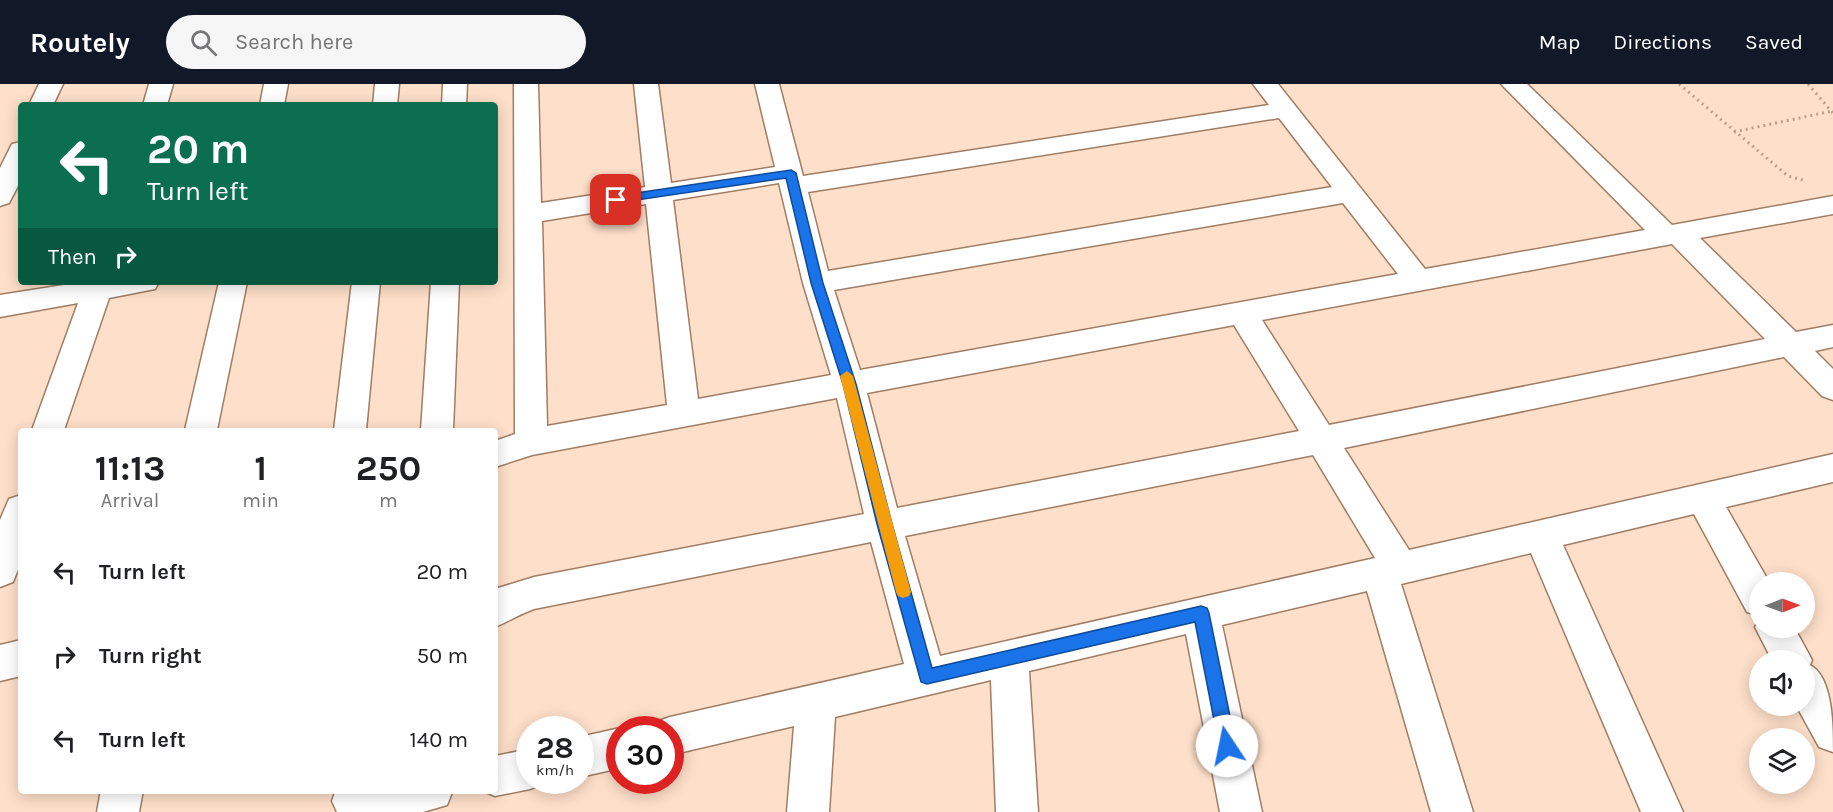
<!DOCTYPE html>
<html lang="en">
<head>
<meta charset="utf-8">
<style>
	:root { --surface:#fff; --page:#f6f6f6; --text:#202124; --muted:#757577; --accent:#111827 }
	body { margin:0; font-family:Karla,sans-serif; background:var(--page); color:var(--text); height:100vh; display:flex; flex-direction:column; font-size:22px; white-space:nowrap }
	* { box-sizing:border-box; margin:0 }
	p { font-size:20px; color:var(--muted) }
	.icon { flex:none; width:33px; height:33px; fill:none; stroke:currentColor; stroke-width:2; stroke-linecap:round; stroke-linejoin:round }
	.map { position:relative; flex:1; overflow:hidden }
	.side { position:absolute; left:18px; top:344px; width:480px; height:366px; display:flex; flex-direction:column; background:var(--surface); border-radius:6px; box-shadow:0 3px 15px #0003 }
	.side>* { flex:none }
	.guide { position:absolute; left:18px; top:18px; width:480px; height:183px; border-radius:6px; box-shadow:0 3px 15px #0003; background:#0b6e4f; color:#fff; overflow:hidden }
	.needle { width:39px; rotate:89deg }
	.buttons { position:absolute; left:1749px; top:488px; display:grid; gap:12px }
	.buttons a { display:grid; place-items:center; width:66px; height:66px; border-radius:50%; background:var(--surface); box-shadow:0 3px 15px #0003; font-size:30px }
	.speed { position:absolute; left:516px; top:632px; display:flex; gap:12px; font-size:30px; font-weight:700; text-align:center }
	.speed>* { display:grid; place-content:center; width:78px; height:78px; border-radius:50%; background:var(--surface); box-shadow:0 3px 15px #0003; line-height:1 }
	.speed small { font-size:15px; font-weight:400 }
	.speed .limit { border:9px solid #d22; background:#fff; color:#111 }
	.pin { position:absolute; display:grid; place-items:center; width:51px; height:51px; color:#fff; margin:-26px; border-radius:12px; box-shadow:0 3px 9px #0006 }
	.me { position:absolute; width:66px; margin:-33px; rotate:349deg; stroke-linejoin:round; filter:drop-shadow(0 0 4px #0008) }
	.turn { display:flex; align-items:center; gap:21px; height:126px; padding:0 30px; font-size:27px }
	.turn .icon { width:78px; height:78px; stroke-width:2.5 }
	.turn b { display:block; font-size:42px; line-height:51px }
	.then { display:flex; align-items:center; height:57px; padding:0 30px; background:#0003; gap:12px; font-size:22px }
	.eta { display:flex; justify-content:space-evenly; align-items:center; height:102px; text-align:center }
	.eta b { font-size:36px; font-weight:700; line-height:42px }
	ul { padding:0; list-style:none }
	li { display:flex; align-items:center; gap:18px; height:84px; padding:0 30px }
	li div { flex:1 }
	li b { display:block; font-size:22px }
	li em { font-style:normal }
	header { display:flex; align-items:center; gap:36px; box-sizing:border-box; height:84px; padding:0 30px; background:var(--accent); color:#fff }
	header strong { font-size:28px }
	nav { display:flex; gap:33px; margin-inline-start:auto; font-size:21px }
	.search { width:420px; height:54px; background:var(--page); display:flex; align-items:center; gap:15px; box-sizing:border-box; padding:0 21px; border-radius:33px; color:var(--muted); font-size:22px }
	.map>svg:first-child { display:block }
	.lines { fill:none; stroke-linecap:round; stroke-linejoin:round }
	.minor-casing { stroke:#a07d64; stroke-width:3 }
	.path { stroke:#baa18e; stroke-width:3; stroke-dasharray:2 4; stroke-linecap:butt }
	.minor { fill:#fff; fill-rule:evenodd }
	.route { fill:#1a73e8; stroke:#114b97; stroke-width:1.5 }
	.slow { fill:#f59e0b }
</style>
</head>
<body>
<header>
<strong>Routely</strong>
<div class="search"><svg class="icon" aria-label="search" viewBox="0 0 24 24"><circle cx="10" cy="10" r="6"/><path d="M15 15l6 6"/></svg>Search here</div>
<nav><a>Map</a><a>Directions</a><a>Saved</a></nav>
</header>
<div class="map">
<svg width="1833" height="728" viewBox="0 0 1833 728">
	<rect width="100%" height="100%" fill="#fedfc9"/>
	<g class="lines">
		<defs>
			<path id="minor" d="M39 0H63L53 21H29Z
				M149 0H173L167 21H143Z
				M264 0H288L284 21H260Z
				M375 0H399L397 21H373Z
				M443 0H467L466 21H442Z
				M514 0H538L541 119 645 103 634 0H658L671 99 775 83 755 0H779L803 92 1269 21 1253 0H1278L1425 185 1645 146 1501 0H1527L1672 141 1833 112V130L1700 154 1796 248 1833 241V263L1815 267 1833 285V316L1822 312 1784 273 1344 364 1409 466 1833 370V398L1726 423 1769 498H1760V532L1747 528 1694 430 1563 461 1683 728H1641L1531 469 1401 500 1473 728H1431L1367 507 1222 541 1262 728H1220L1186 550 1029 587 1038 728H996L991 596 835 633 829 728H787L794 642 670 671V645H653L656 638 670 633 904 580 871 458 534 525C520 530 509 537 495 543V505L534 493 864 430 837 314 532 371 495 383V357L515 350ZM1279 34 1332 103 828 187 808 108ZM779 99 803 199 831 291 698 315 673 116ZM1343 119 1398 190 860 286 834 206ZM646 120 667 321 547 342 542 137ZM1672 160 1765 255 1329 341 1262 236ZM1234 241 1299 347 897 424 867 309ZM1313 371 1375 474 940 572 905 452Z
				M21 58V96L9 119 0 122V84L12 60Z
				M83 198H159L155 205 109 214 64 346H32L78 219 0 233V211Z
				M219 198H247L217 346H185Z
				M352 198H380L366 346H334Z
				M431 198H459L453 346H421Z
				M21 411V478L13 498 0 503V436L9 415Z
				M1760 534V543H1794L1812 576 1810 581C1833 593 1833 642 1833 668L1819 663 1796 621H1804V576H1772L1755 543Z
				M21 556V592L0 597V561Z
				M620 644 622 645H620V684L580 693V653Z
				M530 665V696H546L544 699 530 705 495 712 481 706H495V672Z
				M101 706H143L139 728H97Z
				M336 706H453L447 721 423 728H337L332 717Z"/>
		</defs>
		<use href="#minor" class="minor-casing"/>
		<path class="path" d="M1679 0 1788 92 1806 97
			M1808 0 1833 29
			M1734 48 1832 27"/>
		<use href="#minor" class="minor"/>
	</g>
	<path class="route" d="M791 86 796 89 823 199 856 300 892 440 932 584 1201 522 1207 524 1209 529 1236 662 1233 668 1227 670 1222 668 1219 662 1195 538 927 600 921 598 877 440 843 300 811 199 786 94 616 119 611 116 616 112Z"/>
	<path class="slow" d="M847 287 853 292 911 508 909 512 903 514 898 512 896 508 840 292Z"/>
</svg>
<div class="buttons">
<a><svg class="needle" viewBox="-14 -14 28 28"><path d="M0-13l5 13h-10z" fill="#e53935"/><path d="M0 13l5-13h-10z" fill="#757577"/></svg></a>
<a><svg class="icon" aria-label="sound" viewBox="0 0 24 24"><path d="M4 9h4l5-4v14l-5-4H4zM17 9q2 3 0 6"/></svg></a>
<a><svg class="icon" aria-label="layers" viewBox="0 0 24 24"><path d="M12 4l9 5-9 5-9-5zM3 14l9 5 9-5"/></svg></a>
</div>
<div class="speed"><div>28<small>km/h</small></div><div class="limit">30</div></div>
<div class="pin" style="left:616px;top:116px;background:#d93025"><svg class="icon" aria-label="arrive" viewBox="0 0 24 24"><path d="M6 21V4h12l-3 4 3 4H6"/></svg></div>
<svg class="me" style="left:1227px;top:662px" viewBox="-20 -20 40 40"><circle r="19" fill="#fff"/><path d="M0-13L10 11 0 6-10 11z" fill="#1a73e8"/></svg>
<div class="guide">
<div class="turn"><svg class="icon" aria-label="left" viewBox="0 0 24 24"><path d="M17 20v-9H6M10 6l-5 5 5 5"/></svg><div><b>20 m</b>Turn left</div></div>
<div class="then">Then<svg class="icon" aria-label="right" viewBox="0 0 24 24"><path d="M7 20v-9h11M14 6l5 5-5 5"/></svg></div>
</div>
<section class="side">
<div class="eta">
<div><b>11:13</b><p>Arrival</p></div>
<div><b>1</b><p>min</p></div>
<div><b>250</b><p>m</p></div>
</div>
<ul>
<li><svg class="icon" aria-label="left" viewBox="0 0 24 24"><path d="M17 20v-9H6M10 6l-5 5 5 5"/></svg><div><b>Turn left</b></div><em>20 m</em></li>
<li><svg class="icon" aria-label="right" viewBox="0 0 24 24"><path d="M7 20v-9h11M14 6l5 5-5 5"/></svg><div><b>Turn right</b></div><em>50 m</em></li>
<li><svg class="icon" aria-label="left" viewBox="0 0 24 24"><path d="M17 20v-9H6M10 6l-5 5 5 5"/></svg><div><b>Turn left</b></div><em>140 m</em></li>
</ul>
</section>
</div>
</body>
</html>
